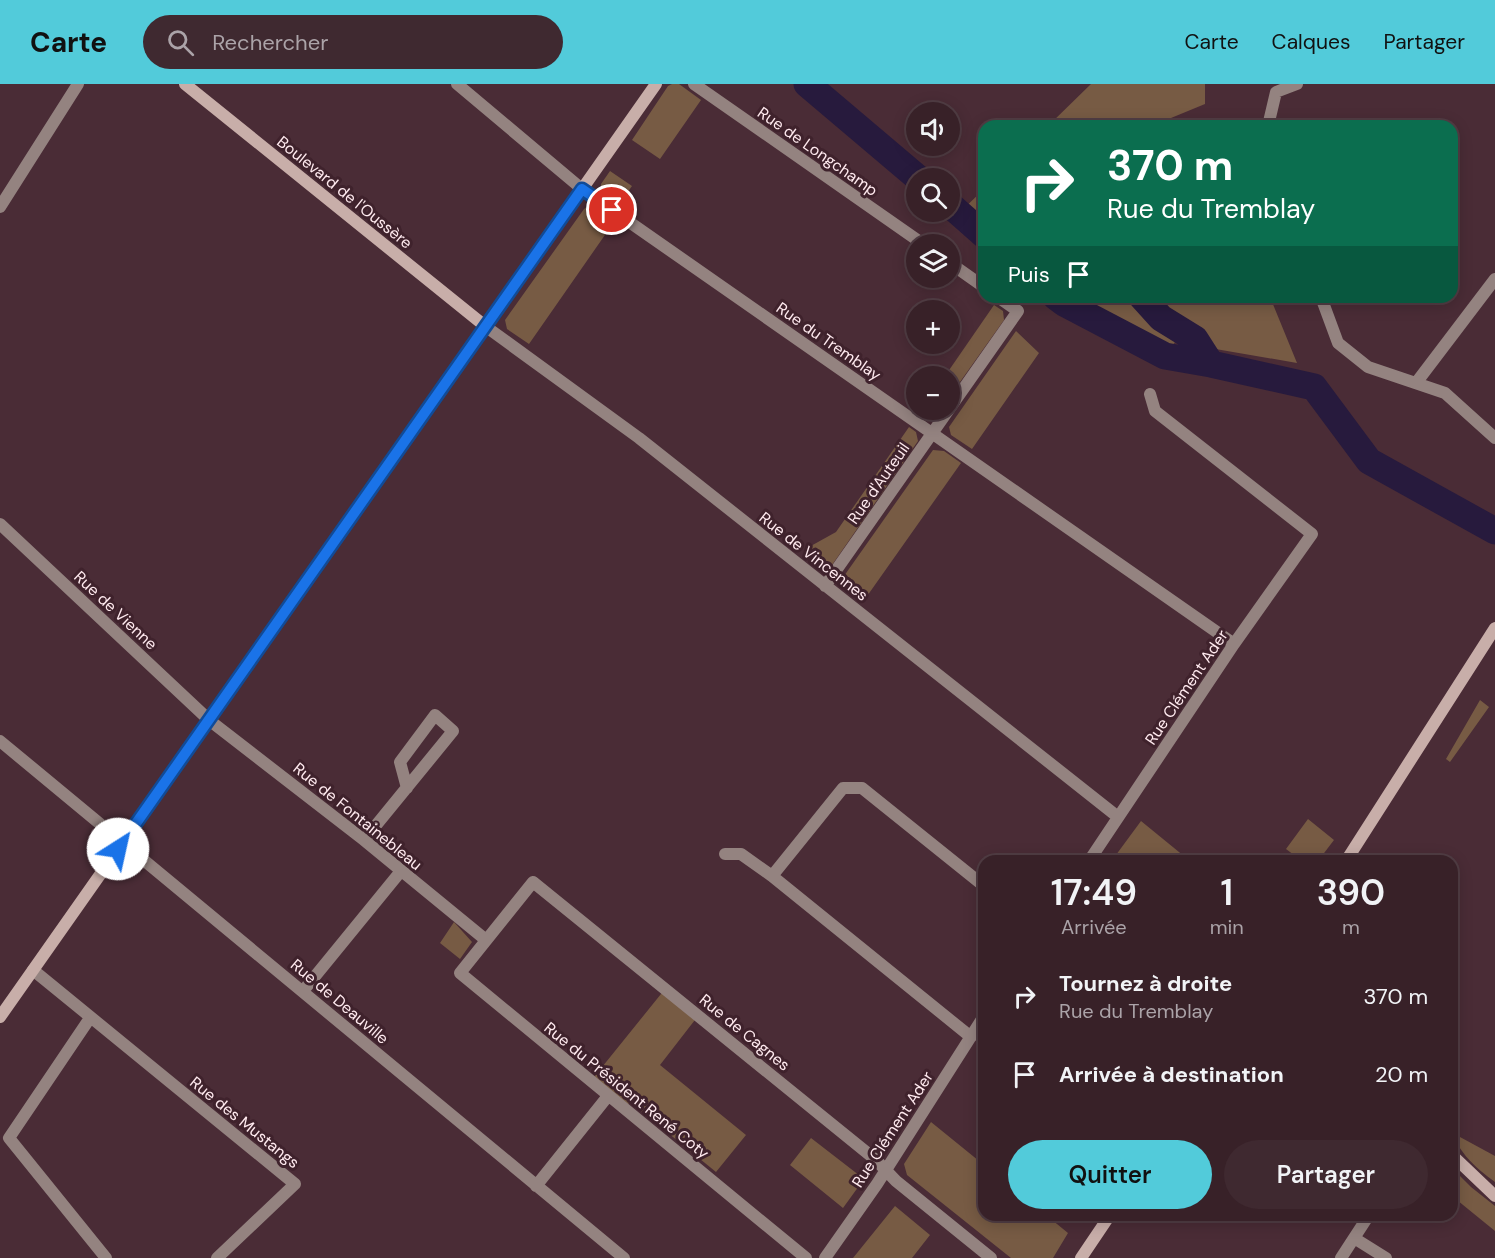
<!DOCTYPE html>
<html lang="fr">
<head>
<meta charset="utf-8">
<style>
	:root { --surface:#382128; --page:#3f2930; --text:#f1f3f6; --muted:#aba3a8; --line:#523e45; --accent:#52cbda }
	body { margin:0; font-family:"DM Sans",sans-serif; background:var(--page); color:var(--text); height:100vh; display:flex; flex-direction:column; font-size:22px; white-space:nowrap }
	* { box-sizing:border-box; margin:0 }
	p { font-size:20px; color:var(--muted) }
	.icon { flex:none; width:33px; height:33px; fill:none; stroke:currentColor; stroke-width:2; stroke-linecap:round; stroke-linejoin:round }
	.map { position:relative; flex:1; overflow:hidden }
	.sheet { position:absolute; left:978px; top:771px; width:480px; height:366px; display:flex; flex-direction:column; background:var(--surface); border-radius:18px; box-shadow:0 3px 15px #0003,0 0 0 2px var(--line) }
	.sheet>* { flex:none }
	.top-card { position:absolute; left:978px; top:36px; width:480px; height:183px; border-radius:18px; box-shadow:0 3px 15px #0003,0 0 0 2px var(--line); background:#0b6e4f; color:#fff; overflow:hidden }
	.controls { position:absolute; left:906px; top:18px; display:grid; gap:12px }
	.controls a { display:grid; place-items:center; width:54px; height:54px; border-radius:50%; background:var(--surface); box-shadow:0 3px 15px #0003,0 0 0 2px var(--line); font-size:30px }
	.pin { position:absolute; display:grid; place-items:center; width:51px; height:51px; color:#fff; margin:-26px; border:3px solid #fff; border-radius:50%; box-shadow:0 2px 6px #0007 }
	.me { position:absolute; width:66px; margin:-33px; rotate:35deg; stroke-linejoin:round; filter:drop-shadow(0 0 4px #0008) }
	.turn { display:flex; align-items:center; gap:21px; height:126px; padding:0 30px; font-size:27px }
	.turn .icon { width:78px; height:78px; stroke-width:2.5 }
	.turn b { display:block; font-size:42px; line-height:51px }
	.then { display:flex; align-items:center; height:57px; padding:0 30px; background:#0003; gap:12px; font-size:22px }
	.eta { display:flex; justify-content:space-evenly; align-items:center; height:102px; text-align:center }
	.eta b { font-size:36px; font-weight:600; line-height:42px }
	.primary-button { display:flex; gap:12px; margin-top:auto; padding:12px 30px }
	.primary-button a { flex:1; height:69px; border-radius:36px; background:var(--accent); color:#111; font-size:24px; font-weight:600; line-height:69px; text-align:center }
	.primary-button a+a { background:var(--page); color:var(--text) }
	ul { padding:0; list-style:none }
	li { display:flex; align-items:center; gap:18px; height:78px; padding:0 30px }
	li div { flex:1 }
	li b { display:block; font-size:22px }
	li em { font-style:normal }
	header { display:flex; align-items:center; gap:36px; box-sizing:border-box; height:84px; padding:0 30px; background:var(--accent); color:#111 }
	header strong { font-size:28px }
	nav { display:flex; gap:33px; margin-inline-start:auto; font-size:21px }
	.search { width:420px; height:54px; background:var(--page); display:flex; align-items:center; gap:15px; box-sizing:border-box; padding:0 21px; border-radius:33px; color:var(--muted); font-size:22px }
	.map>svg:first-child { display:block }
	.green { fill:#775b44 }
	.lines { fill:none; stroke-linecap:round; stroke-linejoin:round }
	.river { stroke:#271a3d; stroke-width:27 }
	.street { stroke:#948380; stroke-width:12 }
	.secondary { stroke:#c8aea9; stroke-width:12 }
	.route-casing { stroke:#114b97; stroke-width:15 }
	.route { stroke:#1a73e8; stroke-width:10 }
	.labels { text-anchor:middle; stroke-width:6; stroke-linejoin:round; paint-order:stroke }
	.street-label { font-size:16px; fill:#ffeaef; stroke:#3f222c }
</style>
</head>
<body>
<header>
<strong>Carte</strong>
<div class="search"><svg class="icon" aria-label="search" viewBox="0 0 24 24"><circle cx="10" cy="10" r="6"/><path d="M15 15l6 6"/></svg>Rechercher</div>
<nav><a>Carte</a><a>Calques</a><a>Partager</a></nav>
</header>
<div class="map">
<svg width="1495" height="1174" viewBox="0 0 1495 1174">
	<rect width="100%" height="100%" fill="#4a2c36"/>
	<path class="green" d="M672 0H679L701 16 660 75 632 56 668 2Z
		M1091 0H1205V20L1171 34 1161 42H1048Z
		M610 87 632 102 620 119 601 104V100Z
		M984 105V158L955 133Z
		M588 122 593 123 614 138 529 260 507 245 505 236 584 125Z
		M1056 213H1270L1297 279 1175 258 1166 270Z
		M994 221 1003 227 1004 236 950 312V292H945Z
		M1016 247 1039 269 972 365 951 351 949 343Z
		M909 343 916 348 918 357 832 481C819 485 812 473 809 463L836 448Z
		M933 366 944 367 961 379 865 515 844 499 842 495 844 492Z
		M1480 616 1489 623 1450 678 1446 675Z
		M1308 735 1334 756 1318 777H1302L1286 765Z
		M1141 737 1190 777H1116L1113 775Z
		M454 838 472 858 460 875 440 859Z
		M665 905 698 932 660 981 746 1051 716 1088 630 1018 623 1025 590 998Z
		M931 1038 984 1081V1131H1046L1068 1149 1053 1174H1011L907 1091 904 1080Z
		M1452 1039 1460 1053 1495 1072V1098C1476 1084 1452 1064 1452 1039Z
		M811 1054 864 1095 843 1124 790 1081Z
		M1452 1084 1471 1103 1495 1122V1147L1452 1112Z
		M895 1122 930 1151 912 1174H853Z"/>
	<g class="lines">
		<path class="river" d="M807 0 918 94
			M950 121 984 151
			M1056 213 1064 219 1165 272 1211 280 1314 303 1369 377 1495 447
			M1142 213 1161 234 1195 255 1211 280"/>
		<path class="street" d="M457 0 582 105 1234 560
			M694 0 923 160
			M1268 42 1276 8 1297 0
			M0 123 78 0
			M950 179 984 203
			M1321 213 1338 259 1368 283 1445 309 1495 354
			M485 242 639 354 1118 733
			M1416 299 1495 195
			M0 440 209 636 364 756 486 856
			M825 502 1018 227 998 213
			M0 657 624 1174
			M364 756 453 647 435 631 400 678 407 704
			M725 770H741L772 792
			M1089 777 1234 560 1312 450 1155 327 1150 310
			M33 886 295 1100 217 1174
			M303 907 401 787
			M90 934 9 1054 106 1174
			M971 953 772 792 843 704H862L984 802
			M536 1102 608 1012
			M1354 1154 1369 1131
			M806 1174 460 889 533 798 876 1076 896 1097 991 1174
			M825 1174 877 1100 984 932
			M1341 1174 1354 1154 1386 1174"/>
		<path class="secondary" d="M185 0 485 242
			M1346 777 1495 544
			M0 933 656 0
			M1452 1071 1495 1112
			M1081 1174 1110 1131"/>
	</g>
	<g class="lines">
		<defs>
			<path id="route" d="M118 765 582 105 612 126"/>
		</defs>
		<use href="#route" class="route-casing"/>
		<use href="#route" class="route"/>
	</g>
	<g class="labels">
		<g class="street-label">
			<text transform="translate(818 67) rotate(35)" y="6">Rue de Longchamp</text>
			<text transform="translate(345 108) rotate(39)" y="6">Boulevard de l'Oussère</text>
			<text transform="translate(829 257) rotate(35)" y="6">Rue du Tremblay</text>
			<text transform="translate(878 399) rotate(-55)" y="6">Rue d'Auteuil</text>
			<text transform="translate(814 472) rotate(38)" y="6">Rue de Vincennes</text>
			<text transform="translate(116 526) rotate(43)" y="6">Rue de Vienne</text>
			<text transform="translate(1186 603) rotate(-56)" y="6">Rue Clément Ader</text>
			<text transform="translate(358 732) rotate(39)" y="6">Rue de Fontainebleau</text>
			<text transform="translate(340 917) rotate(40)" y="6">Rue de Deauville</text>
			<text transform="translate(745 948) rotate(39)" y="6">Rue de Cagnes</text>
			<text transform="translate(627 1006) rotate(39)" y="6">Rue du Président René Coty</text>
			<text transform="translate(245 1038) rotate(39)" y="6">Rue des Mustangs</text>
			<text transform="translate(892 1045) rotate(-57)" y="6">Rue Clément Ader</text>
		</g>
	</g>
</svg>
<div class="controls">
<a><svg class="icon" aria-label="sound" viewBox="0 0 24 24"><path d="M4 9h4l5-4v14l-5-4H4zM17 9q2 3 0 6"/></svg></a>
<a><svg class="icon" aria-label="search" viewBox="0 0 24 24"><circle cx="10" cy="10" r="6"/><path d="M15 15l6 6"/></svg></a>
<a><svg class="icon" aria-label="layers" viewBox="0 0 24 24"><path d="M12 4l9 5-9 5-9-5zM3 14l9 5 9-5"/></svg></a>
<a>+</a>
<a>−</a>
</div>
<div class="pin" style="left:612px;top:126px;background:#d93025"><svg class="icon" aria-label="arrive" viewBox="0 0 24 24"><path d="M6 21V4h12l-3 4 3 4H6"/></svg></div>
<svg class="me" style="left:118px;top:765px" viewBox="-20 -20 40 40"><circle r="19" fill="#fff"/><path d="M0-13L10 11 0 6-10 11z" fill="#1a73e8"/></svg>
<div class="top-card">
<div class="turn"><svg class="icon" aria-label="right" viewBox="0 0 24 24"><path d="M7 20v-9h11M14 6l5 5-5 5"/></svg><div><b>370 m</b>Rue du Tremblay</div></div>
<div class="then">Puis<svg class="icon" aria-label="arrive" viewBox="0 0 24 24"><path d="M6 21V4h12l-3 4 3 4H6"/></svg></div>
</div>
<section class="sheet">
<div class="eta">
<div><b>17:49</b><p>Arrivée</p></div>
<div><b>1</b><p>min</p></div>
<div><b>390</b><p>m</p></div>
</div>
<ul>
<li><svg class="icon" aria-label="right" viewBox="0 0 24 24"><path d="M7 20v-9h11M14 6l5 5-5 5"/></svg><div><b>Tournez à droite</b><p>Rue du Tremblay</p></div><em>370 m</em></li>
<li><svg class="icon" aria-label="arrive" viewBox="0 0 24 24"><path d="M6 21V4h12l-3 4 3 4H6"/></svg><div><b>Arrivée à destination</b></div><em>20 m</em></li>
</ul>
<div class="primary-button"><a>Quitter</a><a>Partager</a></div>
</section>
</div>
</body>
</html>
